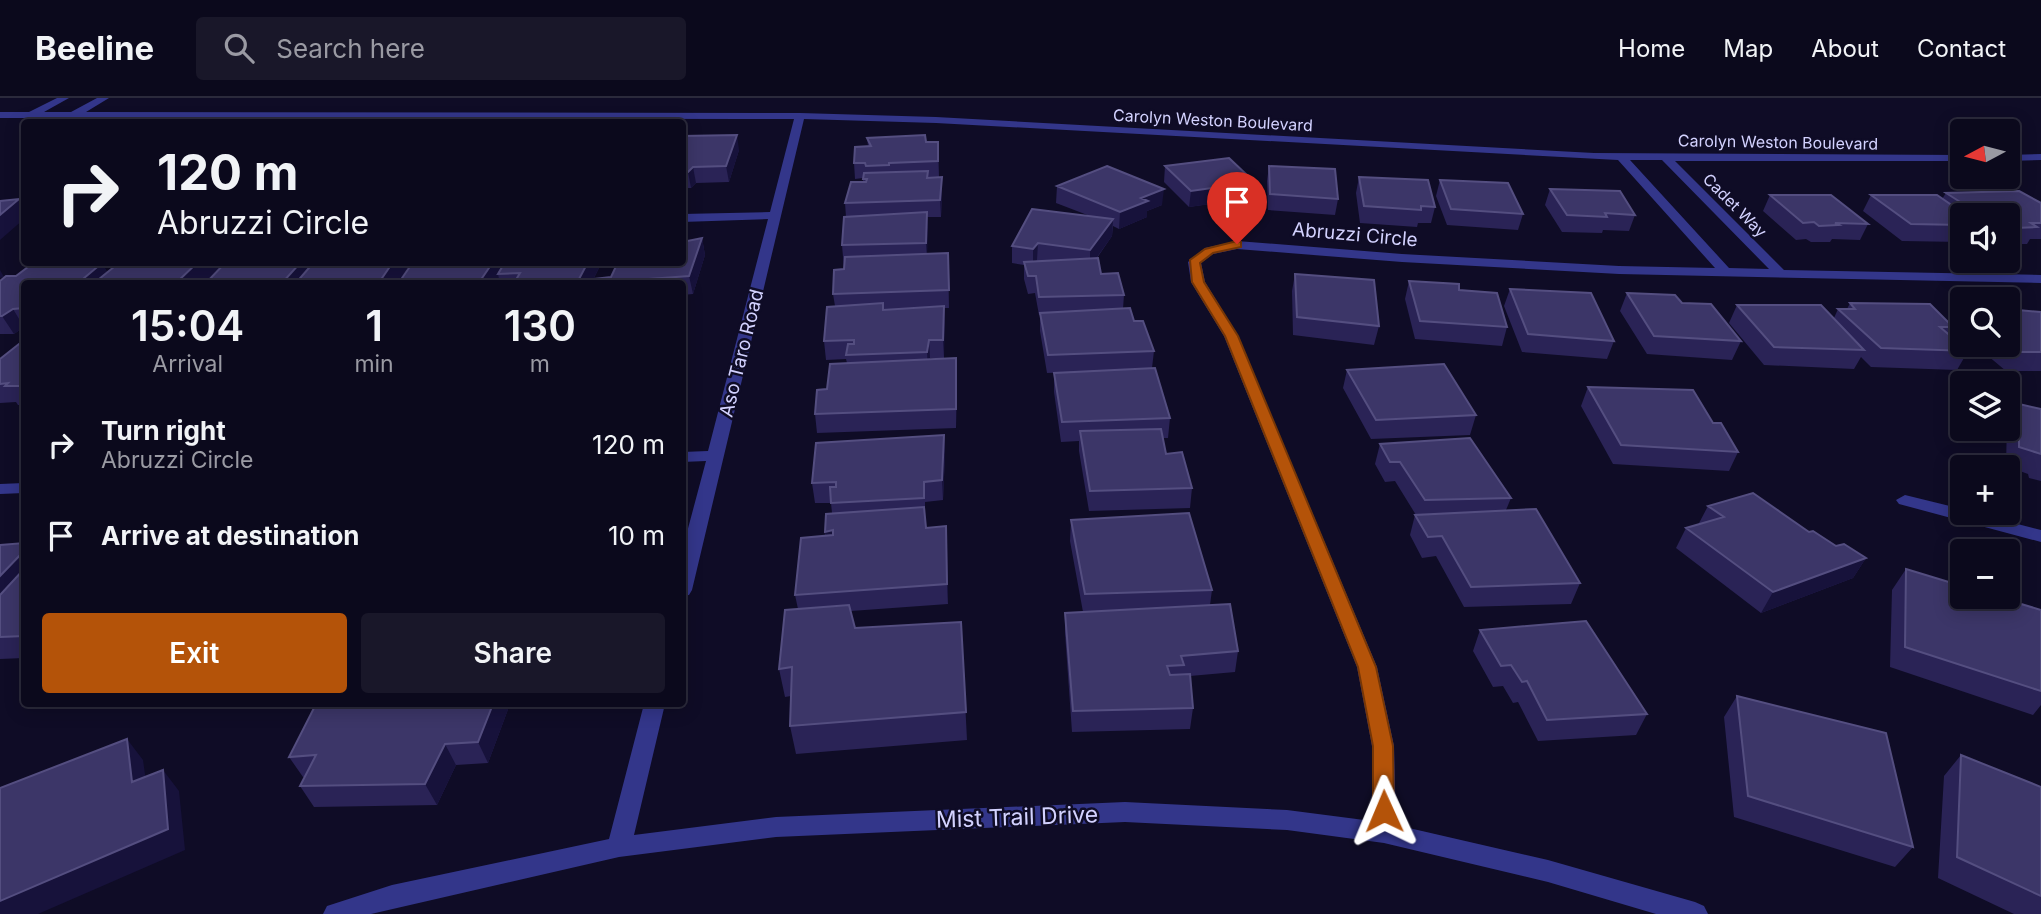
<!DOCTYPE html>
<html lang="en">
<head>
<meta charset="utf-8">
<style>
	:root { --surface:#0b091c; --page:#191729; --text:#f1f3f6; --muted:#9a9aa3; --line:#2b2a3b; --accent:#b45309 }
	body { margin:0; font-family:Inter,sans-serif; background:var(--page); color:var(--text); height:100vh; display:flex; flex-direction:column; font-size:26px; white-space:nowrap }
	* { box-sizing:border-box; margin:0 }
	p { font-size:23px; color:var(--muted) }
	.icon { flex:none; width:38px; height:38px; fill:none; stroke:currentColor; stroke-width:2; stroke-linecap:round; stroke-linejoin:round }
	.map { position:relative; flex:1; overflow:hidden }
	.details { position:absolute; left:21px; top:182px; width:665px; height:427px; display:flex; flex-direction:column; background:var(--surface); border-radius:7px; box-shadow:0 4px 18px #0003,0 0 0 2px var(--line) }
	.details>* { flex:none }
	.guide { position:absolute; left:21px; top:21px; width:665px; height:147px; border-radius:7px; box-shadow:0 4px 18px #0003,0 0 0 2px var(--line); background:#0b091c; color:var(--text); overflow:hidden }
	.needle { width:46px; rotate:263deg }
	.fabs { position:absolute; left:1950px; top:21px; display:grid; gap:14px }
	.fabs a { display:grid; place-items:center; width:70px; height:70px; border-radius:7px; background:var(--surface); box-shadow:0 4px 18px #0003,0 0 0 2px var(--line); font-size:35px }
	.pin { position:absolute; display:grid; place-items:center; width:60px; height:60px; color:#fff; margin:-72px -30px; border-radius:50% 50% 50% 0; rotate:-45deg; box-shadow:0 0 7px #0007 }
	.pin .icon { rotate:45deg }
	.me { position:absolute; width:77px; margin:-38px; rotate:359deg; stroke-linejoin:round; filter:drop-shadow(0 0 5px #0008) }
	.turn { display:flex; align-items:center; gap:24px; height:147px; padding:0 21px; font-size:32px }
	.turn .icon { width:91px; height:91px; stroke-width:2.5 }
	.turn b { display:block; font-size:49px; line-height:60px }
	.eta { display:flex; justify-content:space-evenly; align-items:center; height:119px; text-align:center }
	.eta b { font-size:42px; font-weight:600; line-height:49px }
	.button { display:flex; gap:14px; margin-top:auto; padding:14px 21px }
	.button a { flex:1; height:80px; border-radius:7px; background:var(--accent); color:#fff; font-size:28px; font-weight:600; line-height:80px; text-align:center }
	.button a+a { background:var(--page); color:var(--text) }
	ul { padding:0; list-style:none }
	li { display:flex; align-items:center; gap:21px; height:91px; padding:0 21px }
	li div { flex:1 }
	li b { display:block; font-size:26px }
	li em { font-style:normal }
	header { display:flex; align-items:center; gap:42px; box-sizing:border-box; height:98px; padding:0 35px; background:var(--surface); border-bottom:2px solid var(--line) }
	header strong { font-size:33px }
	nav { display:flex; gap:38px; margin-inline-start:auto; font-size:24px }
	.search { width:490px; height:63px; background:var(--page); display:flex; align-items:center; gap:18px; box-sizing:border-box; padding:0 24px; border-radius:7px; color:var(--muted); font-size:26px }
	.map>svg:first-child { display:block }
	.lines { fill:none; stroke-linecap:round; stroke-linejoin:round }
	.minor { fill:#33368a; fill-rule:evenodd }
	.wall { fill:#2a2356 }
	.shaded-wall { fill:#17123b }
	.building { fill:#3c3668; stroke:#544e80; stroke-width:2 }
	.route { fill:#b45309; stroke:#753606; stroke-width:2 }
	.labels { text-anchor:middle; stroke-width:5; stroke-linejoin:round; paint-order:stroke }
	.far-street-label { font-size:16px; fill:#d3d2ff; stroke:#0f0c26 }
	.street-label { font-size:19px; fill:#d3d2ff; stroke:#0f0c26 }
	.near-street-label { font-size:23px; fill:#d3d2ff; stroke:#0f0c26 }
</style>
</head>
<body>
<header>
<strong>Beeline</strong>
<div class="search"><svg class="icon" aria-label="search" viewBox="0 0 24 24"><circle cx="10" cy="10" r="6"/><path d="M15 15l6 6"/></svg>Search here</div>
<nav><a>Home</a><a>Map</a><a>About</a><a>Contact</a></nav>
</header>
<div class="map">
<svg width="2041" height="816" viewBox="0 0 2041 816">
	<rect width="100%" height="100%" fill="#0f0c26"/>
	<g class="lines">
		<path class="minor" d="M57 0H69L44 14H71L97 0H109L86 14 800 15 936 19 1594 55 1962 57V63H1675L1784 172 2041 177V185L1619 176 1402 164 1237 151 1213 156 1201 165 1205 184 1238 238 1377 569 1394 648 1396 727 1548 762 1695 804 1704 808 1708 816H1656L1548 784 1384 745 1287 732 1125 724 776 739 619 759 371 816H323L327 808 392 787 609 741 644 606H665L634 737 776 719 1125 704 1287 712 1372 723V648L1357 569 1224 238 1191 184 1188 164 1205 150 1237 143 1402 156 1619 168 1715 170 1618 62 936 25 804 21 692 492 689 497 682 498V453L706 363 682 364V354L708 353 768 121 682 124V116L770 114 794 21 0 20V14H29ZM1630 62H1662L1769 171 1729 170Z
			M2041 56V62L2007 63V57Z
			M24 385V395L0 396V386Z
			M1905 397 1962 411V415H1975L2041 432V444L1899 406 1896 402Z"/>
	</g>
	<path class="wall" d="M682 38 739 52 729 84 696 85 691 90H682Z
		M867 40 926 44H938L939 79H928L942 95 941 119H927V156L948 155 949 210H944V260H930V262L957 279 956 330 817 335 815 316 827 291 847 265 846 261 826 262 824 243 835 208 833 196 844 171 842 147 846 119 845 105 863 84V80L855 81 854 65 868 48Z
		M1165 68 1245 93 1232 95 1231 103 1189 109 1164 84Z
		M1269 68 1338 101 1335 117 1268 112 1267 83Z
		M1359 79 1435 109 1431 125H1418L1417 129 1360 125 1356 95Z
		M1440 82 1523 116 1518 132 1447 127 1436 98Z
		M1057 88 1162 107 1147 113V119L1119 131 1113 128 1112 138 1097 160 1101 176 1124 197 1123 211 1134 223 1154 253 1152 270 1170 320 1168 340H1163L1166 356 1192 390 1190 410 1089 413 1079 353V343L1061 344 1054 294V275L1074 274 1047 275 1040 233V217H1039L1035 195 1028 196 1024 181V167L1012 165V148L1090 118 1056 105Z
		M1550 91 1635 117 1629 133 1603 132 1602 135 1562 134 1545 107Z
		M1946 95 2041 105V141H2030L2027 146H2007V117H1962V144L1902 143 1863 113 1871 97 1942 101Z
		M1770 97 1868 126 1860 142 1832 141 1830 144H1811L1806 141 1796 142 1763 113Z
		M682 138 684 144 702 140 705 157 693 196 682 197V186H591L611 179 616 168H614Z
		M411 164 397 186H205Z
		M413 164H602L591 186H501L499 181 496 186H398Z
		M102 165 107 174 224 165 203 186H24V229L14 236H0V183L16 178Z
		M1295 176 1379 228 1374 247 1293 237 1292 193Z
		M1409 183 1507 229 1502 248 1415 241 1405 201Z
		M1510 191 1614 243 1607 261 1522 254 1504 208Z
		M1627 195 1682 205 1741 243 1732 262 1647 256 1620 213Z
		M1850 205 1953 229 1949 237 1968 253 1957 272 1871 269 1861 259 1854 271 1764 267 1729 225 1737 207 1834 220 1838 211H1847Z
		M2007 211 2041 214V273H2006L1975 247H2007Z
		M1962 220V236L1955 230Z
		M24 242V307H18L16 304 0 305V261Z
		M1347 272 1476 317 1470 337 1371 341 1343 290Z
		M1588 289 1713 325 1738 354 1729 373 1613 366 1581 308Z
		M2019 306 2041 311V383L2029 380 2028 376 2006 368 2007 324Z
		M944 337 945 356 943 402 925 404V417L926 430 946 428 948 506 851 513 855 530 961 524 967 642 796 656 790 628 791 598 785 599 779 571 798 511 795 497 825 437V434L832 415 831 405H815L812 385Z
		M1380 346 1511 400 1506 412 1580 485 1571 506 1464 509 1436 458 1422 460 1410 437 1415 417H1416L1395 383 1385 384 1375 366Z
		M1708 408 1809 434 1836 448 1866 460 1853 480 1761 515 1676 450 1686 430 1698 427Z
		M1071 422 1212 492 1210 507 1238 553 1235 574 1190 578 1193 610 1190 631 1072 634 1065 535V515L1083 514 1070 443Z
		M24 445V560L0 561V447Z
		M1906 471 2041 512V607L2033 617 1890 569 1892 492Z
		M1480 532 1647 616 1636 637 1538 643 1518 604 1513 605 1503 588 1493 589 1473 553Z
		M1737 598 1913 749 1895 769 1734 719 1724 619Z
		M316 606H510L488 665 456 667 437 707 314 709 300 688 305 679H303L289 659Z
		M1961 657 2041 689V816H2014L1938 780 1944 678Z"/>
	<path class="shaded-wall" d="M737 37 739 52 729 84 726 68Z
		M693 69 696 85 691 90 688 74Z
		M1247 77 1245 93 1232 95 1231 103 1189 109 1191 93 1224 80Z
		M942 79V95L941 119 940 102Z
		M1164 91 1162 107 1147 113V119L1119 131 1120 114 1141 100Z
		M19 101 24 110V121L0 142V117Z
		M927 114 928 130 927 162 926 145Z
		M1113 121 1112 138 1090 169V152Z
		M702 140 705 157 693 196 689 178Z
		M1038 145 1037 162 1033 168V151Z
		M193 164 224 165 203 186H175Z
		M295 164H319L305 186H284L283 184Z
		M393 164H411L397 186H378Z
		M493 164H510L498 176 499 181 496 186H478Z
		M588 164H602L591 186H579L578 183Z
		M102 165 112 182 108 186H77Z
		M0 172 4 179 0 180Z
		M944 208 945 225 944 260 943 242Z
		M13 211 24 229 14 236 2 218Z
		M929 242 930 260 928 273 927 254Z
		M956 260 957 279 956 330Z
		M944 337 945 356 943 402 942 382Z
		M946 428 947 448 948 506 947 486Z
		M833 432 836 452 828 454 825 434Z
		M24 453V489L0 516V478Z
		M1866 460 1853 480 1761 515 1773 494Z
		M493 606H510L488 665 478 644Z
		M127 641 143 662 149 705 132 684Z
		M445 646 456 667 437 707 425 686Z
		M163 672 179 693 185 752 38 816H0V803Z"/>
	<path class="building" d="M737 37 726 68 693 69 688 74H682V38Z
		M925 37 926 44H938V63L889 65V67L866 68 865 65H854L855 49 871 48 867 40Z
		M1229 60 1247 77 1224 80 1233 87 1191 93 1165 68Z
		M1107 68 1164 91 1141 100 1148 103 1120 114 1057 88Z
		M1269 68 1335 71 1338 101 1270 96Z
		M928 73 927 80 942 79 940 102 845 105 851 84H866L867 81H863L864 75Z
		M1359 79 1428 82 1435 109 1421 108V112L1364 108Z
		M1440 82 1508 85 1523 116 1451 111Z
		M1550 91 1620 93 1635 117 1605 115 1607 119 1567 117Z
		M2019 93 2041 105V125H2031L2037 129 2014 130 2007 126V117H1981L1946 95Z
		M1770 97H1831L1868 126 1835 125 1839 127 1819 128 1814 124 1803 125Z
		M1871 97H1937L1966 117H1962V127L1911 126Z
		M19 101 0 117V103Z
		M1032 111 1113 121 1090 152 1038 145 1033 151 1012 148Z
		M927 114 926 145 842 147 844 119Z
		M702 140 689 178 649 181 647 186H591L594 181 611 179 618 164H682V144Z
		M948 155 949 192 833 196 834 172 844 171 845 159Z
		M1098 160 1101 176 1118 175 1124 197 1039 199 1036 178H1028L1024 164Z
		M120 164H198L175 186H93Z
		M226 164H301L283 184H264L262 186H205Z
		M314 164H393L378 186H295Z
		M413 164H493L478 186H398Z
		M505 164H588L578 183 514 185 520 175 498 176Z
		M48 165H102L77 186H24V210L13 211 2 218H0V183L6 178H16L28 169Z
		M1295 176 1374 182 1379 228 1297 219Z
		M1409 183 1459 186V192L1497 195 1507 229 1420 223Z
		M1510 191 1591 195 1614 243 1528 236Z
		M1627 195 1675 197 1682 205 1711 206 1741 243 1654 238Z
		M883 205V212L944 208 943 242H929L927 254 846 257 848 246H854V242L824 243 827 209Z
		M1850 205 1930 206 1953 229H1940L1968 253 1881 250 1838 211H1855Z
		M1737 207H1821L1864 252 1774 249Z
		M1130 210 1134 223H1143L1154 253 1048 257 1040 215Z
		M2007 211 2041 214V254H2018L2007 245Z
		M24 242V288H5L8 285 0 286V261Z
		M956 260V311L815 316 817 292 827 291 830 266Z
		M1444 266 1476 317 1376 322 1347 272Z
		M1155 270 1170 320 1062 324 1054 275Z
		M1588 289 1693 292 1713 325H1721L1738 354 1621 347Z
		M2019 306 2041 311V356L2019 349Z
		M1161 331 1166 356 1182 354 1192 390 1090 393 1080 333Z
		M944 337 942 382 924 384V400L831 405 830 389H836V384L812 385 816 345Z
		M1470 340 1511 400 1425 402 1400 364H1390L1380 346Z
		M1753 395 1809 434 1813 433 1836 448 1844 446 1866 460 1773 494 1686 430 1724 419 1708 408Z
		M924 409 926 430 946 428 947 486 795 497 801 440 833 437V432L825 434 826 416Z
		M1536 411 1580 485 1471 489 1442 438 1428 439 1415 417Z
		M1189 415 1212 492 1085 496 1071 422Z
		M24 445V453L0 478V447Z
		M24 471V538L0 539V497Z
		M1906 471 1962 488V499H1998L2041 512V593L1905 549Z
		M1230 506 1238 553 1181 558 1184 567 1167 568 1170 577 1190 576 1193 610 1073 613 1065 515Z
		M849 507 855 530 961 524 966 614 790 628 792 569 779 571 785 512Z
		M1586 523 1647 616 1547 622 1527 583 1522 584 1511 567 1501 568 1480 532Z
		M1737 598 1886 635 1913 749 1748 698Z
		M316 606H493L478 644 445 646 425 686 300 688 316 657 289 659Z
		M127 641 132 684 163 672 168 731 0 803V690Z
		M1961 657 2041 689V798L1957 759Z"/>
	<path class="route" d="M1237 143 1241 144V149L1213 155 1200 165 1204 184 1238 238 1376 569 1393 648 1394 713 1391 719 1384 722 1376 719 1373 713V648L1358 569 1225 238 1192 184 1190 162 1205 151Z"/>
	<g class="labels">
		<g class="far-street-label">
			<text transform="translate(1213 22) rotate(3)" y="6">Carolyn Weston Boulevard</text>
			<text transform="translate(1778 44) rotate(1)" y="6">Carolyn Weston Boulevard</text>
			<text transform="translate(1735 107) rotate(45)" y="6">Cadet Way</text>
		</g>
		<g class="street-label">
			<text transform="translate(1355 136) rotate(5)" y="7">Abruzzi Circle</text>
			<text transform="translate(741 255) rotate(-76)" y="7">Aso Taro Road</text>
		</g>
		<g class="near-street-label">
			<text transform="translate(1017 719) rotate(-2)" y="8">Mist Trail Drive</text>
		</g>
	</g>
</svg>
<div class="fabs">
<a><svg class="needle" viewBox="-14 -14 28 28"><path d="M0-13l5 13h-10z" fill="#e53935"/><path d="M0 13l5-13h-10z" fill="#9a9aa3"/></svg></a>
<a><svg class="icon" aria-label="sound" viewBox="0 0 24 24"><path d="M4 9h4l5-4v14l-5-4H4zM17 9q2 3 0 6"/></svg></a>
<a><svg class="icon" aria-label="search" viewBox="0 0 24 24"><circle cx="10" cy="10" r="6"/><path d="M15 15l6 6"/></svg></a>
<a><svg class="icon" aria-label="layers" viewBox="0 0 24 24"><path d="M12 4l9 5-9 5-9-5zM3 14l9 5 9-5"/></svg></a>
<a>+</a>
<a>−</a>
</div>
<div class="pin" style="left:1237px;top:146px;background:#d93025"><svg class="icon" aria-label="arrive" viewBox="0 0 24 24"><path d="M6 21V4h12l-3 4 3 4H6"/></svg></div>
<svg class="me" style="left:1384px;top:713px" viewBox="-20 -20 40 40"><path d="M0-17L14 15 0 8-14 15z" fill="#b45309" stroke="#fff" stroke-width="4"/></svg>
<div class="guide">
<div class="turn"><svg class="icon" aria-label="right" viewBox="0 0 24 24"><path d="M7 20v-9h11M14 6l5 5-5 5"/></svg><div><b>120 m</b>Abruzzi Circle</div></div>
</div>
<section class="details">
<div class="eta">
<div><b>15:04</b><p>Arrival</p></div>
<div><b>1</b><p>min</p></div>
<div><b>130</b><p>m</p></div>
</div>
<ul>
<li><svg class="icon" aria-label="right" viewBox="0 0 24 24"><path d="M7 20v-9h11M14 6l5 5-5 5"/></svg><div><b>Turn right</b><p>Abruzzi Circle</p></div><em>120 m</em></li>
<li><svg class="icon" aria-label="arrive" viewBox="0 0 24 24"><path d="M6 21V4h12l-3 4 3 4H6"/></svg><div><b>Arrive at destination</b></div><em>10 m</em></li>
</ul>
<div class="button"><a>Exit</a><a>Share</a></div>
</section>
</div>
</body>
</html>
